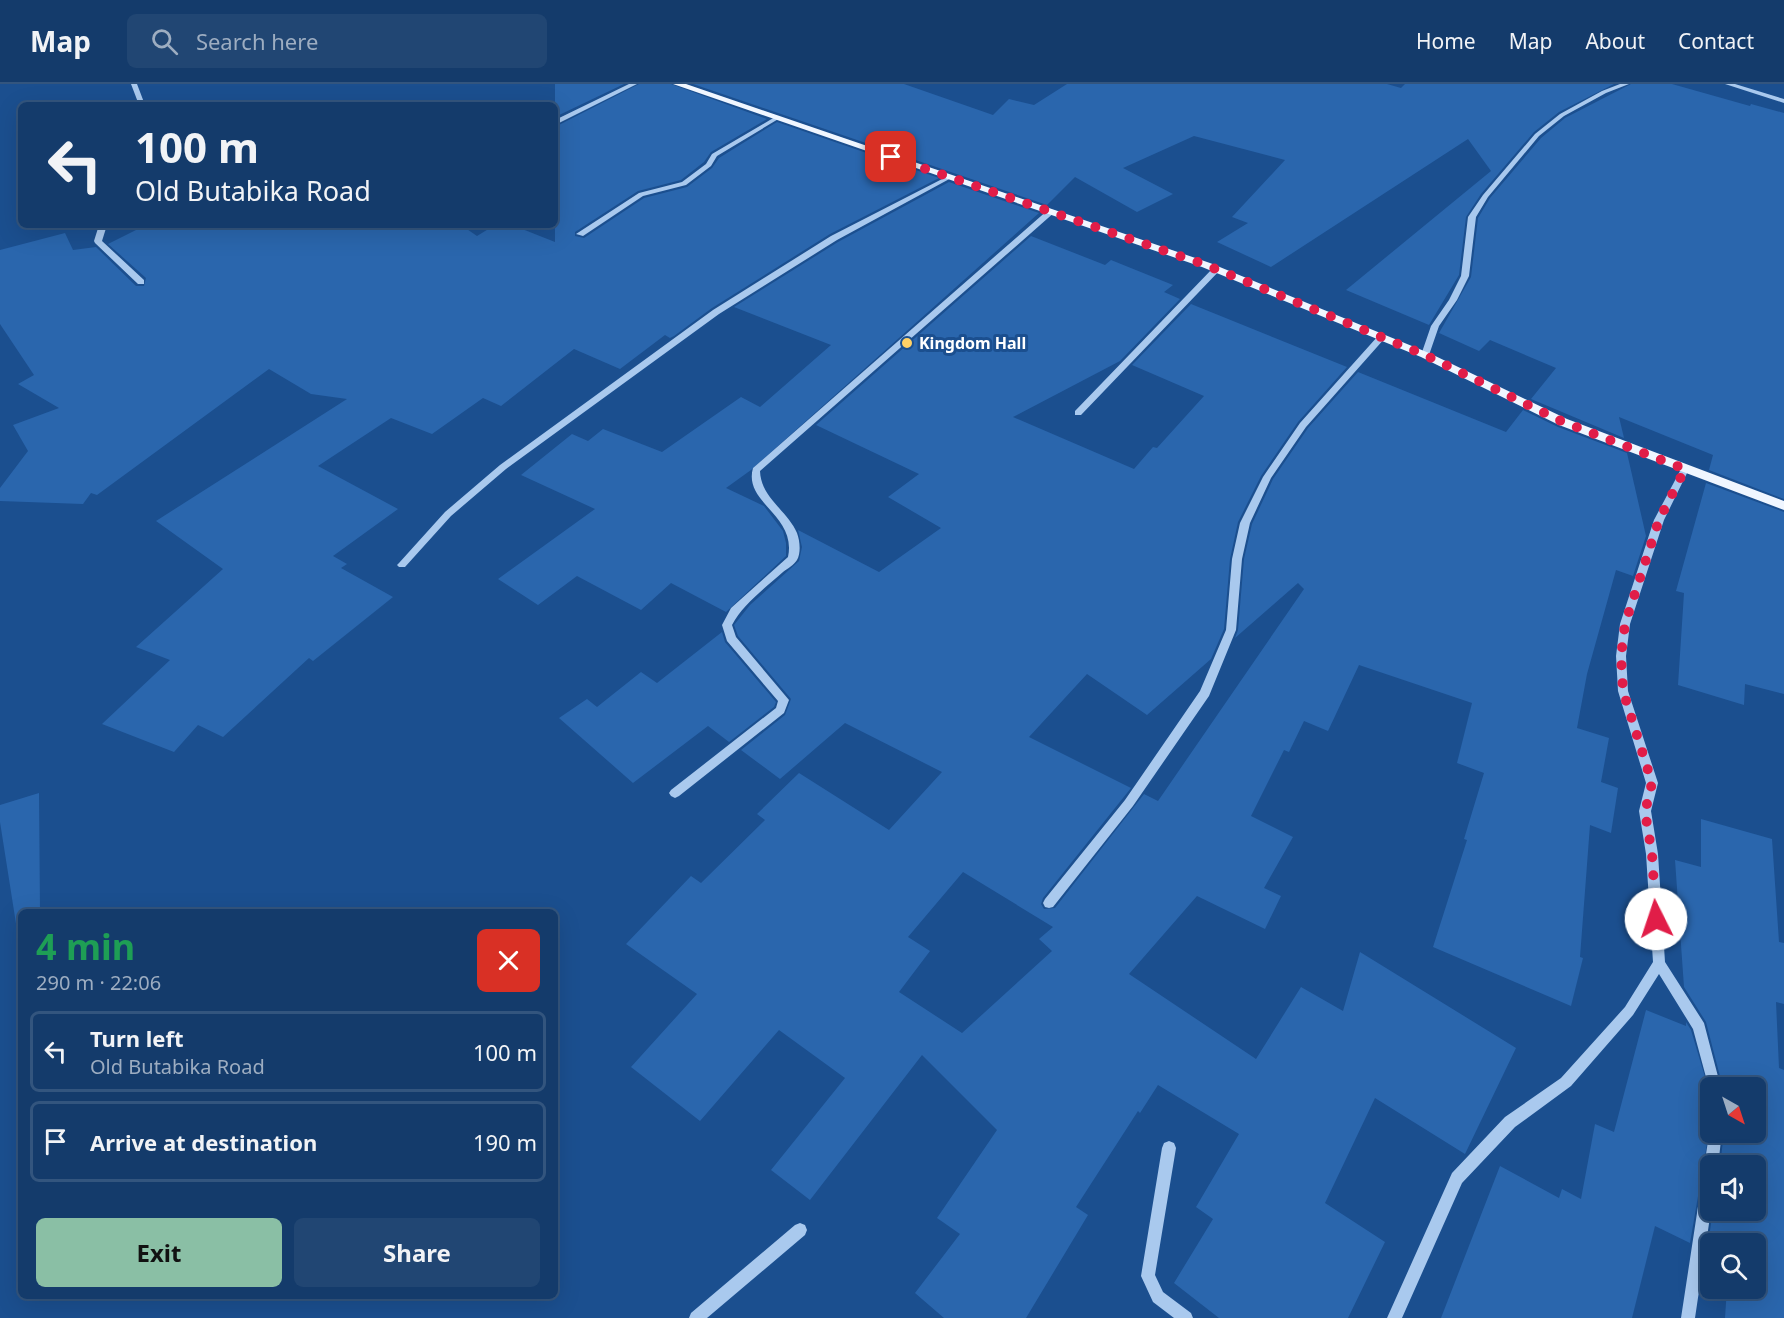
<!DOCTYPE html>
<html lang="en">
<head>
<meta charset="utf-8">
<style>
	:root { --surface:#143b6b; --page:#214673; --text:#f1f3f6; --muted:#9dadc1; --line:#33557e; --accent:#8abfa5 }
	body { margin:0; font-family:"Noto Sans",sans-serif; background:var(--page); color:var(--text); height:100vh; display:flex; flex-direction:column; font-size:22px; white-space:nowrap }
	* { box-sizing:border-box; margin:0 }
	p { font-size:20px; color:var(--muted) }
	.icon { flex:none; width:33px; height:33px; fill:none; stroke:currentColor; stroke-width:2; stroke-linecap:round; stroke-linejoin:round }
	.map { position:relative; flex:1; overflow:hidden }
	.sheet { position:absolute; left:18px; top:825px; width:540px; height:390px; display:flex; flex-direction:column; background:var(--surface); border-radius:9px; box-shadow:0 6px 24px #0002,0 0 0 2px var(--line) }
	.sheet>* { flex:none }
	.hud { position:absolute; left:18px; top:18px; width:540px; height:126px; border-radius:9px; box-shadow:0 6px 24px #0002,0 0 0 2px var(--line); background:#143b6b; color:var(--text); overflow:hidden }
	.needle { width:39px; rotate:141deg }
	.buttons { position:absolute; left:1700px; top:993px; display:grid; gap:12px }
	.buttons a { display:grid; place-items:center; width:66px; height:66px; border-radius:9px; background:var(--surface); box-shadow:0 6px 24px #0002,0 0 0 2px var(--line); font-size:30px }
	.pin { position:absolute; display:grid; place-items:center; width:51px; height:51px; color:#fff; margin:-26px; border-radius:12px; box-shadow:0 3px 9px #0006 }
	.me { position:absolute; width:66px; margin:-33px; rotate:356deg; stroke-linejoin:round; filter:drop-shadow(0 0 4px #0008) }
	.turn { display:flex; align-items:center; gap:21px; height:126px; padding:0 18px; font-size:27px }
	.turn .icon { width:78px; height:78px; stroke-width:2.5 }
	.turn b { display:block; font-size:42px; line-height:51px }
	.round { display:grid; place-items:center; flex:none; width:63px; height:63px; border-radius:9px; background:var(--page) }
	.headline { display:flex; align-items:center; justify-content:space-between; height:102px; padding:0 18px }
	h1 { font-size:36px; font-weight:700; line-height:45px; color:#1e9e55 }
	.button { display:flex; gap:12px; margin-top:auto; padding:12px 18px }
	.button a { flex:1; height:69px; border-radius:9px; background:var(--accent); color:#111; font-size:24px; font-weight:700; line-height:69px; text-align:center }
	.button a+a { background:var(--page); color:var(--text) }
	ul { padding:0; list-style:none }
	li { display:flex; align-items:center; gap:18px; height:81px; margin:0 12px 9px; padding:0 6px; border:3px solid var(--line); border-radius:9px }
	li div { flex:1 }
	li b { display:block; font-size:22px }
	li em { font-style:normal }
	header { display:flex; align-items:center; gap:36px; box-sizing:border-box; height:84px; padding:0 30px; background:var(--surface); border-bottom:2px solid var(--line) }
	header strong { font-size:28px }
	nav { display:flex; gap:33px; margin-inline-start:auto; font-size:21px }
	.search { width:420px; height:54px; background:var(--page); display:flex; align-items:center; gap:15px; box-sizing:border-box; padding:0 21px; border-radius:9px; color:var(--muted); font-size:22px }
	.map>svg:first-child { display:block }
	.building { fill:#2a66ad; fill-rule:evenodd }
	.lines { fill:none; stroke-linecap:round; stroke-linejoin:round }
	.minor { fill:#a9c9ee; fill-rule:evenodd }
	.major { fill:#f0f6ff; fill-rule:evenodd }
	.route { stroke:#e11d48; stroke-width:10; stroke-dasharray:0 18 }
	.poi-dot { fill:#ffd166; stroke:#1b4f8f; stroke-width:2 }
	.labels { text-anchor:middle; stroke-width:6; stroke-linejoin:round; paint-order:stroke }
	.far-poi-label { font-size:16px; font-weight:bold; fill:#fff; stroke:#1b4f8f; text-anchor:start }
</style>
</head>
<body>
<header>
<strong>Map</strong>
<div class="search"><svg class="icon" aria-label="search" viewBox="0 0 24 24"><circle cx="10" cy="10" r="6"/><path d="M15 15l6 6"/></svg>Search here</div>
<nav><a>Home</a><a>Map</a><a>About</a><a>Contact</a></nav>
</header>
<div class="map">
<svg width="1784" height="1234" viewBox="0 0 1784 1234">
	<rect width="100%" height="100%" fill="#1b4f8f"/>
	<path class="building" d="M555 0H624L555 33Z
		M639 0H671L767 35 711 68 704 78 681 96 638 107 575 148V152L584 154 644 114 687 103 712 84 719 74 777 38 939 94 830 150 712 224 674 252 670 254 665 251 620 285 574 265 501 322 483 314 432 350 391 334 318 382 398 425 333 472 347 480 341 484 393 513 313 577 309 574 223 653 198 641 174 668 102 640 170 576 136 563 223 485 156 437 347 315 311 310 269 285 97 411 91 409 83 420 0 417V404L28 367 13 341 59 324 18 300 34 291 0 240V166L65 149 73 166 96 163 136 202H144L146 194 108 160 146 141H461L477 152 495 141H512L555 158V43Z
		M693 0H904L993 31 1009 15 1034 21 1067 0H1387L1401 4 1405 0H1614L1559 28 1534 48 1481 110 1466 133 1459 191 1429 241 1346 206 1491 87 1468 55 1271 183 1217 158 1248 139 1232 133 1285 76 1194 52 1123 84 1173 110 1137 128 1075 93 1047 121Z
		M1631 0H1672L1750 22 1751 20 1784 29V415L1709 386 1713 371 1619 333 1624 354 1531 315 1556 284 1490 256 1479 267 1439 249 1471 193 1478 134 1490 114 1541 54 1565 34Z
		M949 98 1039 129 751 386 726 404 764 422 783 447 786 459V472L726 528 671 499 641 526 577 492 538 521 498 495 595 425 521 391 572 350 588 357 603 345 662 368 741 313 760 323 831 261 734 223 838 158Z
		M1031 152 1105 181 1111 176 1173 201 1164 208 1180 215 1120 277 1013 333 1134 385 1153 363 1157 364 1204 312 1132 281 1191 220 1347 283 1298 338 1261 392 1238 438 1230 475 1224 545 1211 575 1147 631 1087 590 1029 653 1131 704 1043 814 1041 820 1044 825 1055 824 1144 710 1158 717 1304 505 1298 499 1235 554 1238 546 1244 475 1252 440 1273 395 1308 344 1358 288 1506 348 1523 326 1558 343 1627 369 1646 452 1633 492 1616 486 1587 590 1577 644 1609 654 1601 698 1618 704 1611 749 1590 741 1580 873 1583 874 1571 922 1433 863 1467 756 1464 755 1484 689 1457 679 1472 619 1359 581 1328 647 1304 637 1289 668 1284 666 1251 732 1293 753 1264 804 1281 812 1265 845 1197 812 1129 890 1256 975 1301 903 1343 927 1360 868 1516 964 1465 1070 1375 1014 1325 1119 1385 1158 1348 1234H1219L1174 1199 1213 1135 1196 1123 1239 1050 1158 1001 1140 1029 1138 1027 1076 1123 1088 1131 1026 1234H944L915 1209 960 1150 937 1134 997 1046 922 971 810 1116 771 1086 845 994 779 946 700 1037 631 983 697 910 626 860 691 792 701 799 765 736 757 730 799 689 889 746 942 688 845 639 780 695 741 666 785 631 791 615 738 552 734 541 750 521 799 477 802 463 798 446 879 488 941 444 888 413 919 390 816 341ZM963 788 1053 843 1039 855 1052 867 962 949 899 908 930 867 908 853Z
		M1706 399 1784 428V610L1745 600 1744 621 1678 601 1684 509 1676 507Z
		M722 548 725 558 776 618 774 623 729 658 708 642 633 699 559 634 587 615 597 623 641 588 657 599Z
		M39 709 40 828H21L20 865 0 738V721Z
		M1701 735 1772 755 1779 858 1784 859V920L1776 918 1779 984 1784 986V1234H1725L1727 1204H1755V1160H1710V1168L1707 1167 1713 1126H1755V1082H1720L1724 1048H1755V1004H1723L1706 938 1684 903 1675 776 1701 783Z
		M1646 926 1686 942V938L1691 946 1710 1010V1042L1690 1159 1655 1142 1632 1234H1441L1500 1082 1559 1114 1562 1105 1581 1115 1595 1040 1614 1048Z"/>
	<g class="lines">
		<path class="minor" d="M131 0H137L145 21H139Z
			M629 0H637L555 41V36Z
			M1620 0H1629L1606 9 1564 32 1539 52 1488 113 1476 133 1469 192 1457 216 1439 242 1429 271 1428 273H1422L1421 271 1431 242 1449 216 1461 192 1468 133 1483 111 1535 50 1560 30 1602 7Z
			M1725 0H1735L1784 15V19Z
			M775 33 780 34 717 72 711 82 686 101 643 112 583 152 576 150 639 109 682 98 706 80 712 70Z
			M948 92 953 93 837 156 719 230 506 385 451 432 405 483H399L397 481 399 479 445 428 500 381 713 226 831 152Z
			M1049 125 1056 127 760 387C761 414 787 426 797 449 800 457 801 469 797 476 794 481 787 485 783 488 765 504 743 520 732 541L736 553 789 616 784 629 679 712 675 714 671 712 669 709 671 706 776 624 778 617 727 557 722 541 731 524 788 473C797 431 743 419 753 384Z
			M99 141H107L102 157 144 196V200H138L95 159 94 157Z
			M1214 183 1221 185 1081 331H1075V327Z
			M1378 252H1381L1385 254 1306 343 1271 394 1250 439 1242 475 1236 546 1209 612 1133 722 1053 823 1049 824 1045 823 1043 819 1045 815 1125 716 1200 607 1226 546 1232 475 1240 439 1263 393 1300 339Z
			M1685 382 1689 385 1664 436 1630 540 1626 572 1628 607 1658 699 1651 727 1658 770 1665 878 1704 939 1721 1004H1710V1008L1693 945 1659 890 1633 931 1571 1002 1515 1043 1462 1099 1402 1234H1387L1452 1089 1505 1033 1561 994 1625 923 1653 878 1646 770 1639 727 1646 699 1618 607 1616 572 1620 540 1654 436 1681 385Z
			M1710 1044V1048H1722L1718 1082H1710L1711 1126 1695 1234H1681Z
			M1169 1057 1174 1059 1176 1064 1155 1191 1163 1208 1191 1229 1193 1234H1174L1153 1218 1141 1192 1162 1064 1164 1059Z
			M800 1139 805 1141 807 1146 805 1151 707 1234H689L691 1229 795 1141Z"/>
		<path class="major" d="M673 0H686L1210 179 1429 269 1567 335 1784 417V426L1559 341 1421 273 1202 183Z"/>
	</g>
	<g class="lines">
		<path class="route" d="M891 73 1206 181 1425 271 1563 338 1685 385 1659 436 1625 540 1621 572 1623 607 1652 699 1645 728 1652 770 1656 835"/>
	</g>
	<circle class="poi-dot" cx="907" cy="259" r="6"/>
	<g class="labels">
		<g class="far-poi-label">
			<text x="919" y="265">Kingdom Hall</text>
		</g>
	</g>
</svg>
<div class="buttons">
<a><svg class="needle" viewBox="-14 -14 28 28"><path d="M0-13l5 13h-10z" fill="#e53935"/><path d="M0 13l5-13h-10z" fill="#9dadc1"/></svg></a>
<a><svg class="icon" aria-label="sound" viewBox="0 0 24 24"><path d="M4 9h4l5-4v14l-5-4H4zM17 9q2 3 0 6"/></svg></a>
<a><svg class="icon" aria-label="search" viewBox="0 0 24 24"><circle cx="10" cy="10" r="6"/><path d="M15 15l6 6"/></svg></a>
</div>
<div class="pin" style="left:891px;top:73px;background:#d93025"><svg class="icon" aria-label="arrive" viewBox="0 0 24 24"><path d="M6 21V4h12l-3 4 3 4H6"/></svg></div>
<svg class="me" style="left:1656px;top:835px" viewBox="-20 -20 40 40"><circle r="19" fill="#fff"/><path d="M0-13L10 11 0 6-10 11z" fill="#e11d48"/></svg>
<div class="hud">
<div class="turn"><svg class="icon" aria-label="left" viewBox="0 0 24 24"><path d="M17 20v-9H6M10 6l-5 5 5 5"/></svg><div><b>100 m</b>Old Butabika Road</div></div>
</div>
<section class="sheet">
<div class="headline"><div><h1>4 min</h1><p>290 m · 22:06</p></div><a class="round" style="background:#d93025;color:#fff"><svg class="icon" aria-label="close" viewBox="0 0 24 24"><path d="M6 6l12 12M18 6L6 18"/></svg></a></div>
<ul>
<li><svg class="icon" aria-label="left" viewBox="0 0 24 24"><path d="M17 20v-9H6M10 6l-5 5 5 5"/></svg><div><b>Turn left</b><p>Old Butabika Road</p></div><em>100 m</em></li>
<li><svg class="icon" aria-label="arrive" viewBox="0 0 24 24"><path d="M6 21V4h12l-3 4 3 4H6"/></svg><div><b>Arrive at destination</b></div><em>190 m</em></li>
</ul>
<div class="button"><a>Exit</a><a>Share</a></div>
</section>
</div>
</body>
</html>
